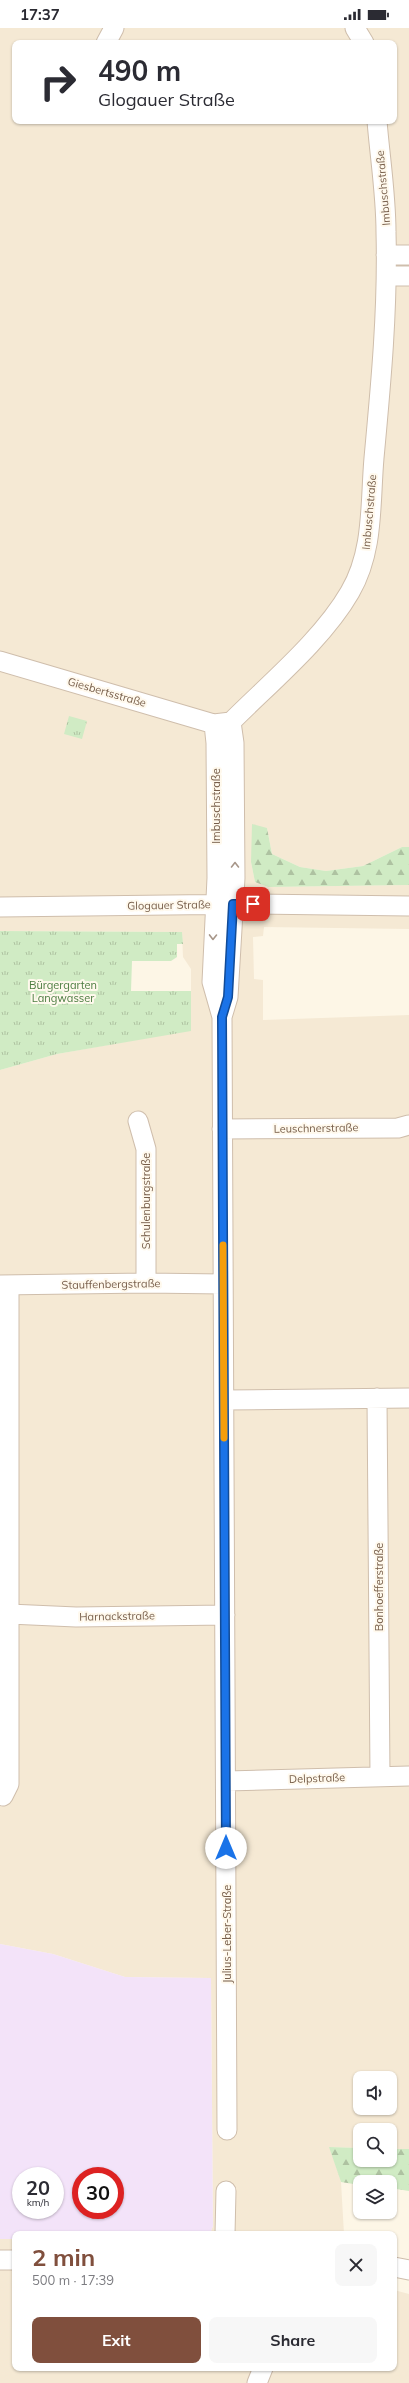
<!DOCTYPE html>
<html lang="en">
<head>
<meta charset="utf-8">
<style>
	:root { --surface:#fff; --page:#f7f7f7; --text:#2b2b33; --muted:#7c7c81; --accent:#804f3d }
	body { margin:0; font-family:Mulish,sans-serif; background:var(--page); color:var(--text); height:100vh; display:flex; flex-direction:column; font-size:15px; white-space:nowrap }
	* { box-sizing:border-box; margin:0 }
	p { font-size:13px; color:var(--muted) }
	.icon { flex:none; width:22px; height:22px; fill:none; stroke:currentColor; stroke-width:2; stroke-linecap:round; stroke-linejoin:round }
	.map { position:relative; flex:1; overflow:hidden }
	.side { position:absolute; left:12px; top:2203px; width:385px; height:140px; display:flex; flex-direction:column; background:var(--surface); border-radius:8px; box-shadow:0 1px 3px #0004 }
	.side>* { flex:none }
	.banner { position:absolute; left:12px; top:12px; width:385px; height:84px; border-radius:8px; box-shadow:0 1px 3px #0004; background:#fff; color:var(--text); overflow:hidden }
	.tools { position:absolute; left:353px; top:2043px; display:grid; gap:8px }
	.tools a { display:grid; place-items:center; width:44px; height:44px; border-radius:8px; background:var(--surface); box-shadow:0 1px 3px #0004; font-size:20px }
	.speed { position:absolute; left:12px; top:2139px; display:flex; gap:8px; font-size:20px; font-weight:700; text-align:center }
	.speed>* { display:grid; place-content:center; width:52px; height:52px; border-radius:50%; background:var(--surface); box-shadow:0 1px 3px #0004; line-height:1 }
	.speed small { font-size:10px; font-weight:400 }
	.speed .limit { border:6px solid #d22; background:#fff; color:#111 }
	.pin { position:absolute; display:grid; place-items:center; width:34px; height:34px; color:#fff; margin:-17px; border-radius:8px; box-shadow:0 2px 6px #0006 }
	.me { position:absolute; width:44px; margin:-22px; rotate:0deg; stroke-linejoin:round; filter:drop-shadow(0 0 3px #0008) }
	.turn { display:flex; align-items:center; gap:14px; height:84px; padding:0 20px; font-size:18px }
	.turn .icon { width:52px; height:52px; stroke-width:2.5 }
	.turn b { display:block; font-size:28px; line-height:34px }
	.round { display:grid; place-items:center; flex:none; width:42px; height:42px; border-radius:8px; background:var(--page) }
	.headline { display:flex; align-items:center; justify-content:space-between; height:68px; padding:0 20px }
	h1 { font-size:24px; font-weight:700; line-height:30px; color:var(--accent) }
	.button { display:flex; gap:8px; margin-top:auto; padding:8px 20px }
	.button a { flex:1; height:46px; border-radius:8px; background:var(--accent); color:#fff; font-size:16px; font-weight:700; line-height:46px; text-align:center }
	.button a+a { background:var(--page); color:var(--text) }
	.status { display:flex; justify-content:space-between; align-items:center; height:28px; padding:0 20px; background:var(--surface); direction:ltr }
	.status svg { height:11px; fill:currentColor }
	.map>svg:first-child { display:block }
	.residential { fill:#f5e9d4; fill-rule:evenodd }
	.education { fill:#f3e3f9; fill-rule:evenodd }
	.forest { fill:url(#forest-firs) }
	.park { fill:url(#park-tufts) }
	.lines { fill:none; stroke-linecap:round; stroke-linejoin:round }
	.minor-casing { stroke:#cfbeac; stroke-width:21 }
	.minor { stroke:#fff; stroke-width:19 }
	.oneway { stroke:#a79689 }
	.route-casing { stroke:#114b97; stroke-width:10 }
	.route { stroke:#1a73e8; stroke-width:7 }
	.slow { stroke:#f59e0b; stroke-width:7 }
	.labels { text-anchor:middle; stroke-width:4; stroke-linejoin:round; paint-order:stroke }
	.street-label { font-size:11px; fill:#775e4a; stroke:#fff9ed }
	.park-label { font-size:11px; fill:#4d7d42; stroke:#fff9ed }
</style>
</head>
<body>
<div class="status"><b>17:37</b><svg viewBox="0 0 49 12"><path d="M0 12V9h3v3zM5 12V6h3v6zM10 12V3h3v9zM15 12V0h3v12zM26 1h20v11H26zM47 4h2v5h-2z"/></svg></div>
<div class="map">
<svg width="409" height="2355" viewBox="0 0 409 2355">
	<defs>
		<pattern id="forest-firs" width="22" height="20" patternUnits="userSpaceOnUse"><rect width="22" height="20" fill="#d0ebc4"/><path d="M5 1l3.5 6h-7zM16 11l3.5 6h-7z" fill="#aec2a1"/></pattern>
		<pattern id="park-tufts" width="24" height="20" patternUnits="userSpaceOnUse"><rect width="24" height="20" fill="#d0ebc4"/><path d="M3 7l-1-3M5 7V3M7 7l1-3M15 17l-1-3M17 17v-4M19 17l1-3" fill="none" stroke="#aec2a1"/></pattern>
	</defs>
	<rect width="100%" height="100%" fill="#fdf6e6"/>
	<path class="residential" d="M0 0H409V819H402L363 838 326 843 300 839 272 826 267 800 251 834 255 854 268 859 409 857V901L264 899 263 908 253 909 254 951 263 952V992L409 987V2121H390V2102H360V2120L330 2119 341 2154 344 2206H210L213 2198 211 1950 125 1949 53 1926 0 1916V1042L57 1026 191 1002V941L183 929 182 904 0 903ZM15 15H394V93H15ZM360 2050H390V2080H360Z
		M0 2211H15V2340H394V2262L409 2266V2355H0Z"/>
	<path class="education" d="M0 1916 53 1926 125 1949 211 1950 213 2198 210 2206H15V2211H0ZM21 2148H55V2182H21ZM81 2148H115V2182H81Z"/>
	<path class="forest" d="M252 796 267 800 272 826 300 839 326 843 363 838 402 819H409V857L268 859 255 854 251 834Z
		M329 2119 360 2120V2132H390V2121H409V2163L390 2160V2154H360V2157L341 2154Z"/>
	<path class="park" d="M69 688 87 693 82 711 64 706Z
		M0 903 182 904 183 916H177V929L171 933H132L131 963H191V1003L57 1026 0 1042Z"/>
	<g class="lines">
		<defs>
			<path id="minor" d="M355 0 364 15
				M106 15 114 0
				M386 227H409
				M387 248H409
				M0 633 214 696 231 694C270 655 323 611 350 564 374 523 370 476 374 430 381 355 388 280 386 204 386 167 380 130 377 93
				M214 696 216 715 217 850 212 954 222 989
				M0 879 253 876 409 878
				M138 1093 146 1121V1255
				M222 1101 398 1100 409 1097
				M0 1257 146 1255 223 1256
				M377 1370 380 1748
				M224 1372 409 1370
				M9 1586 76 1589 225 1587
				M226 1753 409 1748
				M3 1768 9 1756V1258
				M227 2102 222 989 228 969 235 850 234 715 231 694
				M225 2206 226 2163
				M0 2232H15
				M394 2239 409 2242
				M257 2355 263 2340"/>
		</defs>
		<use href="#minor" class="minor-casing"/>
		<use href="#minor" class="minor"/>
	</g>
	<defs><path id="oneway-chevron" d="M-2-3.5L2.5 0L-2 3.5" fill="none" stroke-width="1.6" stroke-linecap="round" stroke-linejoin="round"/></defs>
	<g class="oneway">
		<use href="#oneway-chevron" transform="translate(235 837) rotate(-90)"/>
		<use href="#oneway-chevron" transform="translate(213 909) rotate(91)"/>
	</g>
	<g class="lines">
		<defs>
			<path id="route" d="M226 1820 222 989 228 969 233 876H253"/>
		</defs>
		<use href="#route" class="route-casing"/>
		<use href="#route" class="route"/>
		<path class="slow" d="M223 1217 224 1410"/>
	</g>
	<g class="labels">
		<g class="street-label">
			<text transform="translate(383 160) rotate(-95)" y="4">Imbuschstraße</text>
			<text transform="translate(369 484) rotate(-85)" y="4">Imbuschstraße</text>
			<text transform="translate(107 664) rotate(16)" y="4">Giesbertsstraße</text>
			<text transform="translate(216 778) rotate(-90)" y="4">Imbuschstraße</text>
			<text transform="translate(169 877) rotate(-1)" y="4">Glogauer Straße</text>
			<text transform="translate(316 1100) rotate(-1)" y="4">Leuschnerstraße</text>
			<text transform="translate(146 1173) rotate(-90)" y="4">Schulenburgstraße</text>
			<text transform="translate(111 1256) rotate(-1)" y="4">Stauffenbergstraße</text>
			<text transform="translate(379 1559) rotate(-90)" y="4">Bonhoefferstraße</text>
			<text transform="translate(117 1588) rotate(-1)" y="4">Harnackstraße</text>
			<text transform="translate(317 1750) rotate(-2)" y="4">Delpstraße</text>
			<text transform="translate(227 1906) rotate(-90)" y="4">Julius-Leber-Straße</text>
		</g>
		<g class="park-label">
			<text x="63" y="961">Bürgergarten<tspan x="63" dy="13">Langwasser</tspan></text>
		</g>
	</g>
</svg>
<div class="tools">
<a><svg class="icon" aria-label="sound" viewBox="0 0 24 24"><path d="M4 9h4l5-4v14l-5-4H4zM17 9q2 3 0 6"/></svg></a>
<a><svg class="icon" aria-label="search" viewBox="0 0 24 24"><circle cx="10" cy="10" r="6"/><path d="M15 15l6 6"/></svg></a>
<a><svg class="icon" aria-label="layers" viewBox="0 0 24 24"><path d="M12 4l9 5-9 5-9-5zM3 14l9 5 9-5"/></svg></a>
</div>
<div class="speed"><div>20<small>km/h</small></div><div class="limit">30</div></div>
<div class="pin" style="left:253px;top:876px;background:#d93025"><svg class="icon" aria-label="arrive" viewBox="0 0 24 24"><path d="M6 21V4h12l-3 4 3 4H6"/></svg></div>
<svg class="me" style="left:226px;top:1820px" viewBox="-20 -20 40 40"><circle r="19" fill="#fff"/><path d="M0-13L10 11 0 6-10 11z" fill="#1a73e8"/></svg>
<div class="banner">
<div class="turn"><svg class="icon" aria-label="right" viewBox="0 0 24 24"><path d="M7 20v-9h11M14 6l5 5-5 5"/></svg><div><b>490 m</b>Glogauer Straße</div></div>
</div>
<section class="side">
<div class="headline"><div><h1>2 min</h1><p>500 m · 17:39</p></div><a class="round"><svg class="icon" aria-label="close" viewBox="0 0 24 24"><path d="M6 6l12 12M18 6L6 18"/></svg></a></div>
<div class="button"><a>Exit</a><a>Share</a></div>
</section>
</div>
</body>
</html>
